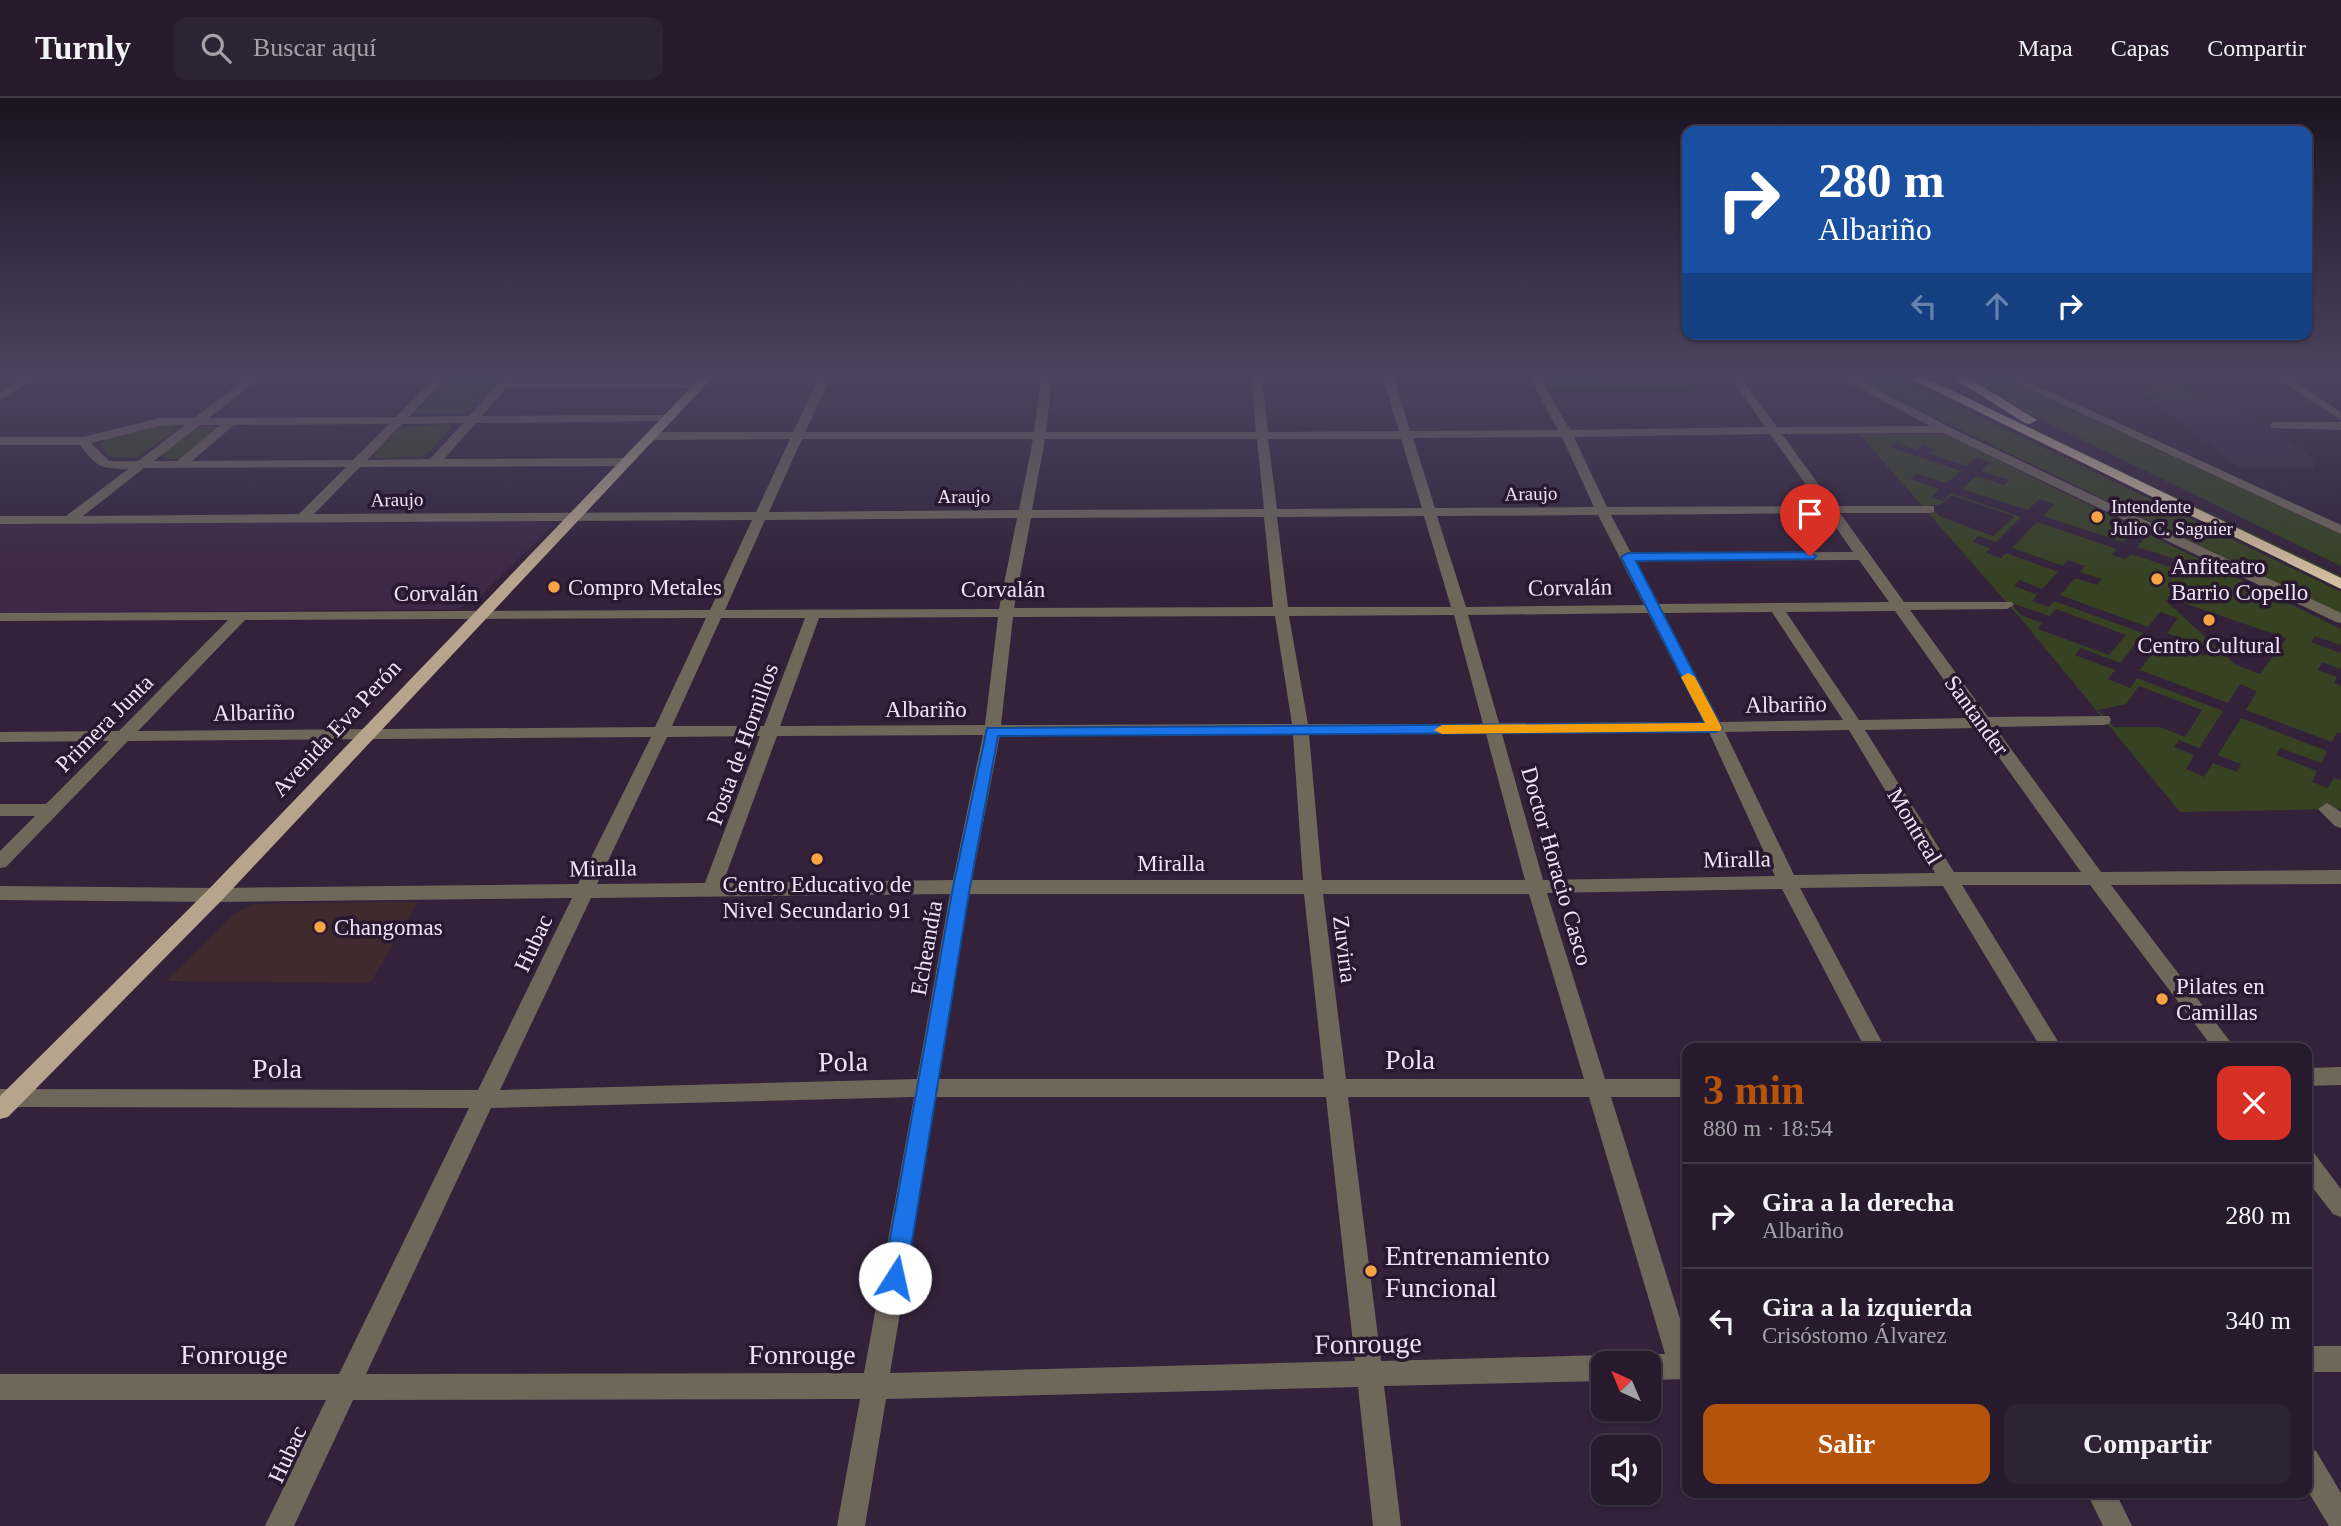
<!DOCTYPE html>
<html lang="es">
<head>
<meta charset="utf-8">
<style>
	:root { --surface:#261a2c; --page:#2e2334; --text:#f1f3f6; --muted:#a4a1a9; --line:#423848; --accent:#b45309 }
	body { margin:0; font-family:Georgia,serif; background:var(--page); color:var(--text); height:100vh; display:flex; flex-direction:column; font-size:26px; white-space:nowrap }
	* { box-sizing:border-box; margin:0 }
	p { font-size:23px; color:var(--muted) }
	.icon { flex:none; width:38px; height:38px; fill:none; stroke:currentColor; stroke-width:2; stroke-linecap:round; stroke-linejoin:round }
	.map { position:relative; flex:1; overflow:hidden }
	.details { position:absolute; left:1682px; top:945px; width:630px; height:455px; display:flex; flex-direction:column; background:var(--surface); border-radius:14px; box-shadow:0 2px 5px #0004,0 0 0 2px var(--line) }
	.details>* { flex:none }
	.hud { position:absolute; left:1682px; top:28px; width:630px; height:214px; border-radius:14px; box-shadow:0 2px 5px #0004,0 0 0 2px var(--line); background:#1a4fa0; color:#fff; overflow:hidden }
	.needle { width:46px; rotate:316deg }
	.fabs { position:absolute; left:1591px; top:1253px; display:grid; gap:14px }
	.fabs a { display:grid; place-items:center; width:70px; height:70px; border-radius:14px; background:var(--surface); box-shadow:0 2px 5px #0004,0 0 0 2px var(--line); font-size:35px }
	.pin { position:absolute; display:grid; place-items:center; width:60px; height:60px; color:#fff; margin:-72px -30px; border-radius:50% 50% 50% 0; rotate:-45deg; box-shadow:0 0 7px #0007 }
	.pin .icon { rotate:45deg }
	.me { position:absolute; width:77px; margin:-38px; rotate:10deg; stroke-linejoin:round; filter:drop-shadow(0 0 5px #0008) }
	.turn { display:flex; align-items:center; gap:24px; height:147px; padding:0 21px; font-size:32px }
	.turn .icon { width:91px; height:91px; stroke-width:2.5 }
	.turn b { display:block; font-size:49px; line-height:60px }
	.lanes { display:flex; align-items:center; height:66px; padding:0 21px; background:#0003; justify-content:center; gap:35px; direction:ltr }
	.lanes .off { opacity:.35 }
	.round { display:grid; place-items:center; flex:none; width:74px; height:74px; border-radius:14px; background:var(--page) }
	.head { display:flex; align-items:center; justify-content:space-between; height:119px; padding:0 21px }
	h1 { font-size:42px; font-weight:700; line-height:52px; color:var(--accent) }
	.primary-button { display:flex; gap:14px; margin-top:auto; padding:14px 21px }
	.primary-button a { flex:1; height:80px; border-radius:14px; background:var(--accent); color:#fff; font-size:28px; font-weight:700; line-height:80px; text-align:center }
	.primary-button a+a { background:var(--page); color:var(--text) }
	ul { padding:0; list-style:none }
	li { display:flex; align-items:center; gap:21px; height:105px; padding:0 21px; border-top:2px solid var(--line) }
	li div { flex:1 }
	li b { display:block; font-size:26px }
	li em { font-style:normal }
	header { display:flex; align-items:center; gap:42px; box-sizing:border-box; height:98px; padding:0 35px; background:var(--surface); border-bottom:2px solid var(--line) }
	header strong { font-size:33px }
	nav { display:flex; gap:38px; margin-inline-start:auto; font-size:24px }
	.search { width:490px; height:63px; background:var(--page); display:flex; align-items:center; gap:18px; box-sizing:border-box; padding:0 24px; border-radius:14px; color:var(--muted); font-size:26px }
	.map>svg:first-child { display:block }
	.commercial { fill:#3f2b2e }
	.built { fill:#3d2846 }
	.green { fill:#374223; fill-rule:evenodd }
	.lines { fill:none; stroke-linecap:round; stroke-linejoin:round }
	.minor { fill:#70675b; fill-rule:evenodd }
	.major { fill:#b6a58c; fill-rule:evenodd }
	.highway { fill:#d2bd9f; fill-rule:evenodd }
	.route { fill:#1a73e8; stroke:#114b97; stroke-width:2 }
	.slow { fill:#f59e0b }
	.poi-dot { fill:#f5a345; stroke:#29182f; stroke-width:2.5 }
	.labels { text-anchor:middle; stroke-width:7; stroke-linejoin:round; paint-order:stroke }
	.far-street-label { font-size:19px; fill:#efe4f4; stroke:#29182f }
	.far-poi-label { font-size:19px; fill:#efe4f4; stroke:#29182f; text-anchor:start }
	.poi-label { font-size:23px; fill:#efe4f4; stroke:#29182f; text-anchor:start }
	.street-label { font-size:23px; fill:#efe4f4; stroke:#29182f }
	.near-street-label { font-size:28px; fill:#efe4f4; stroke:#29182f }
	.near-poi-label { font-size:28px; fill:#efe4f4; stroke:#29182f; text-anchor:start }
</style>
</head>
<body>
<header>
<strong>Turnly</strong>
<div class="search"><svg class="icon" aria-label="search" viewBox="0 0 24 24"><circle cx="10" cy="10" r="6"/><path d="M15 15l6 6"/></svg>Buscar aquí</div>
<nav><a>Mapa</a><a>Capas</a><a>Compartir</a></nav>
</header>
<div class="map">
<svg width="2341" height="1428" viewBox="0 0 2341 1428">
	<rect width="100%" height="100%" fill="#33223a"/>
	<path class="commercial" d="M418 804 370 885 166 883 234 816 254 806Z"/>
	<path class="built" d="M2151 302H2230L2319 364 2313 366 2314 371 2239 370Z
		M552 423V428L477 502 456 511 0 515V425Z"/>
	<path class="green" d="M449 280H499L464 315 414 316Z
		M1547 280H1601L1604 284 1687 283 1686 280H1690L1697 292 1553 291Z
		M1854 280H1893L1941 300 2341 494V516Z
		M1926 280 2341 478V481Z
		M1965 280H2003L2341 436V468L2041 322Z
		M2185 289 2203 303H2156L2140 290Z
		M449 326 452 329 427 357 419 359 376 360 373 357 401 329Z
		M161 327H173L178 331 136 360 110 359 101 347 105 341Z
		M210 328H223L184 361H167L159 357 194 331Z
		M1860 337H1946L1953 340 2341 531V547L2315 538 2311 544 2341 555V571L2322 564 2318 572 2337 579 2334 585 2341 588V635L2337 634 2332 644 2246 612 2257 593 2240 586 2228 605 2140 572 2162 542 2205 558 2210 551 2167 535 2178 520 2160 514 2148 529 2060 497 2075 480 2097 487 2102 481 2080 474 2085 468 2068 462 2063 468 2012 450 2037 424 2117 451 2112 457 2126 461 2131 456 2173 470 2178 462 2137 449 2146 438 2132 433 2123 444 2043 418 2054 406 2039 401 2028 412 1962 391 1976 378 2004 387 2009 382 1981 373 1990 364 1976 360 1966 368 1929 356 1934 351 1923 347 1917 352 1895 345 1890 349 1961 373 1946 385 1917 376 1910 381 1939 391 1931 399 1943 403 1951 395 2021 419 1996 444 1978 438 1973 444 1990 450 1986 455 2001 460 2006 455 2058 474 2042 491 2019 482 2014 488 2037 497 2032 503 2049 509 2054 503 2143 535 2121 565 2080 550 2075 557 2115 572 2108 581 2130 590 2137 580 2223 613 2199 650 2179 642 2174 649 2194 657 2186 671 2204 679 2213 665 2237 674 2241 666 2218 657 2241 620 2327 653 2321 665 2280 650 2276 657 2317 673 2312 684 2328 690 2334 680 2341 682V711L2180 714 2022 522ZM1952 397 2014 418V419L1993 438 1939 418 1929 407H1940ZM2169 500 2286 540V541L2260 576 2236 567 2166 503ZM2009 504 2049 518 2056 511 2126 537 2109 557 2038 531 2042 525 2021 517ZM2139 588 2202 612 2185 639 2160 629H2114L2098 612 2126 606Z"/>
	<g class="lines">
		<path class="minor" d="M23 280H36L0 302V294Z
			M247 280H260L209 320 396 319 434 280H446L409 319 469 318 503 280H514L512 284H699L705 287 699 290H506L482 318 670 317 676 320 670 323 476 325 444 361 627 360 633 364 627 368 360 369 314 416 756 414 790 341 653 342 647 338 653 334H793L819 280H830L805 334H1034L1041 280H1052L1046 334H1256L1251 280H1262L1268 334 1399 333 1383 280H1394L1410 333 1558 332 1530 280H1540L1570 332 1765 329 1731 280H1741L1777 329 1930 328 1841 280H1855L1949 329 2341 515V525L2336 524 1943 335 1782 336 1834 408H1934V414L1929 415H1840L1904 504H2012L2014 507 2007 511 1910 512 1988 619 2109 618 2111 622 2109 626 2103 627 1995 629 2101 774 2341 772V786L2111 787 2235 950H2213L2090 787H1962L2062 950H2041L1943 788 1800 790 1885 950H1865L1782 791 1547 795 1605 981H1687V999H1611L1687 1243V1281L1648 1282V1265H1637L1639 1260 1648 1256H1665L1589 999H1348L1381 1263 1603 1257 1612 1261 1614 1265H1603V1283L1384 1288 1401 1428H1373L1358 1289 886 1301 865 1428H837L860 1301 353 1302 294 1428H265L326 1302H0V1276H339L469 1010 0 1009V991L478 992 572 800 215 804 0 802V788L215 790 578 786 651 639 128 643 6 769 0 770V753L35 718H0V706H46L109 643 0 644V634L119 633 228 522 0 523V515L710 512 752 422 0 426V418H66L128 371C100 371 97 369 80 347H0V339H83L159 320H194ZM463 325 430 361 367 362 402 326ZM389 326 353 362 192 363 234 327ZM185 327 138 363H109L91 345 159 328ZM200 327H220L177 363H154ZM1770 336 1821 408 1607 409 1574 339ZM1562 339 1594 409 1435 410 1413 340ZM802 341H1033L1019 412 769 414ZM1045 341H1257L1264 411 1032 412ZM1268 341H1401L1422 410 1277 411ZM346 369 299 416 83 418 144 370ZM1826 415 1853 454 1631 455 1611 417ZM1598 417 1644 507 1466 509 1437 418ZM1424 418 1451 509H1288L1277 419ZM1264 419 1273 509 1014 510 1031 420ZM1017 420 999 511 725 512 765 422ZM1859 462 1889 504 1658 506 1635 463ZM1895 513 1971 620 1859 622 1786 514ZM1772 514 1843 622 1720 624 1663 515ZM1648 515 1704 624 1499 625 1468 517ZM1454 517 1483 626H1308L1289 518ZM1275 518 1292 626 1001 627 1013 519ZM998 519 985 627 780 628 819 520ZM706 520 655 629 138 633 245 522ZM721 520H805L764 628H672ZM1978 630 2081 774H1954L1865 632ZM1849 632 1935 775 1794 777 1725 634ZM1709 634 1775 778 1543 782 1502 636ZM1309 636H1486L1525 782H1322ZM983 637 953 782 723 785 777 638ZM1000 637H1293L1303 782H972ZM760 638 705 785 597 786 667 639ZM950 796 917 981 500 992 591 800ZM969 796H1304L1324 981H939ZM1323 796H1529L1584 981H1346ZM914 999 864 1275 366 1276 491 1010ZM936 999H1326L1355 1263 890 1275Z
			M2005 280H2020L2341 427V436Z
			M2276 280H2289L2341 314V322Z
			M2274 324H2341V332L2270 330V326Z
			M2327 705 2341 714V730L2335 728 2318 711Z
			M2341 969V987L2306 988V970Z
			M2306 1052 2314 1055 2341 1091V1119L2333 1116 2306 1081Z
			M2306 1248H2341V1274H2306Z
			M2306 1350 2316 1353 2341 1395V1428H2329L2306 1390Z
			M2087 1395H2116L2132 1428H2103Z"/>
		<path class="major" d="M700 280H712L222 802 8 1019 0 1021V998L208 792Z"/>
		<path class="highway" d="M1909 280H1926L2341 480V491Z
			M1953 280H1969L2037 322 2030 326 2025 325Z"/>
	</g>
	<linearGradient id="sky" x2="0" y2="1"><stop stop-color="#1c1320"/><stop offset="0.58" stop-color="#4a4460"/><stop offset="1" stop-color="#4a4460" stop-opacity="0"/></linearGradient>
	<rect width="2341" height="480" fill="url(#sky)"/>
	<path class="route" d="M1810 454 1816 458 1814 461 1636 463 1722 630 1715 634 998 638 970 789 906 1180 902 1187 895 1190 887 1187 883 1180 953 789 987 630 1705 625 1621 459 1628 455Z"/>
	<path class="slow" d="M1688 575 1695 579 1722 630 1720 633 1442 636 1434 632 1442 627 1705 625 1681 579Z"/>
	<g class="poi-dot">
		<circle cx="2097" cy="419" r="7"/>
		<circle cx="2157" cy="481" r="7"/>
		<circle cx="554" cy="489" r="7"/>
		<circle cx="2209" cy="522" r="7"/>
		<circle cx="817" cy="761" r="7"/>
		<circle cx="320" cy="829" r="7"/>
		<circle cx="2162" cy="901" r="7"/>
		<circle cx="1371" cy="1173" r="7"/>
	</g>
	<g class="labels">
		<g class="far-street-label">
			<text transform="translate(1531 395) rotate(-1)" y="7">Araujo</text>
			<text x="964" y="405">Araujo</text>
			<text transform="translate(397 401) rotate(-1)" y="7">Araujo</text>
		</g>
		<g class="far-poi-label">
			<text x="2111" y="415">Intendente<tspan x="2111" dy="22">Julio C. Saguier</tspan></text>
		</g>
		<g class="poi-label">
			<text x="2171" y="476">Anfiteatro<tspan x="2171" dy="26">Barrio Copello</tspan></text>
			<text x="568" y="497">Compro Metales</text>
			<text x="2209" y="555" text-anchor="middle">Centro Cultural</text>
			<text x="817" y="794" text-anchor="middle">Centro Educativo de<tspan x="817" dy="26">Nivel Secundario 91</tspan></text>
			<text x="334" y="837">Changomas</text>
			<text x="2176" y="896">Pilates en<tspan x="2176" dy="26">Camillas</tspan></text>
		</g>
		<g class="street-label">
			<text transform="translate(1570 489) rotate(-1)" y="8">Corvalán</text>
			<text x="1003" y="499">Corvalán</text>
			<text x="436" y="503">Corvalán</text>
			<text transform="translate(1786 606) rotate(-1)" y="8">Albariño</text>
			<text x="926" y="619">Albariño</text>
			<text transform="translate(254 614) rotate(-1)" y="8">Albariño</text>
			<text transform="translate(1977 617) rotate(54)" y="8">Santander</text>
			<text transform="translate(104 625) rotate(-45)" y="8">Primera Junta</text>
			<text transform="translate(336 630) rotate(-47)" y="8">Avenida Eva Perón</text>
			<text transform="translate(742 646) rotate(-70)" y="8">Posta de Hornillos</text>
			<text transform="translate(1915 728) rotate(59)" y="8">Montreal</text>
			<text transform="translate(1737 761) rotate(-1)" y="8">Miralla</text>
			<text x="1171" y="773">Miralla</text>
			<text transform="translate(1557 768) rotate(74)" y="8">Doctor Horacio Casco</text>
			<text transform="translate(603 770) rotate(-1)" y="8">Miralla</text>
			<text transform="translate(533 845) rotate(-65)" y="8">Hubac</text>
			<text transform="translate(926 850) rotate(-80)" y="8">Echeandía</text>
			<text transform="translate(1345 851) rotate(83)" y="8">Zuviría</text>
			<text transform="translate(287 1356) rotate(-65)" y="8">Hubac</text>
		</g>
		<g class="near-street-label">
			<text x="1410" y="971">Pola</text>
			<text transform="translate(843 963) rotate(-1)" y="10">Pola</text>
			<text x="277" y="980">Pola</text>
			<text transform="translate(1368 1245) rotate(-1)" y="10">Fonrouge</text>
			<text x="234" y="1266">Fonrouge</text>
			<text x="802" y="1266">Fonrouge</text>
		</g>
		<g class="near-poi-label">
			<text x="1385" y="1167">Entrenamiento<tspan x="1385" dy="32">Funcional</tspan></text>
		</g>
	</g>
</svg>
<div class="fabs">
<a><svg class="needle" viewBox="-14 -14 28 28"><path d="M0-13l5 13h-10z" fill="#e53935"/><path d="M0 13l5-13h-10z" fill="#a4a1a9"/></svg></a>
<a><svg class="icon" aria-label="sound" viewBox="0 0 24 24"><path d="M4 9h4l5-4v14l-5-4H4zM17 9q2 3 0 6"/></svg></a>
</div>
<div class="pin" style="left:1810px;top:458px;background:#d93025"><svg class="icon" aria-label="arrive" viewBox="0 0 24 24"><path d="M6 21V4h12l-3 4 3 4H6"/></svg></div>
<svg class="me" style="left:895px;top:1180px" viewBox="-20 -20 40 40"><circle r="19" fill="#fff"/><path d="M0-13L10 11 0 6-10 11z" fill="#1a73e8"/></svg>
<div class="hud">
<div class="turn"><svg class="icon" aria-label="right" viewBox="0 0 24 24"><path d="M7 20v-9h11M14 6l5 5-5 5"/></svg><div><b>280 m</b>Albariño</div></div>
<div class="lanes"><svg class="icon off" aria-label="left" viewBox="0 0 24 24"><path d="M17 20v-9H6M10 6l-5 5 5 5"/></svg><svg class="icon off" aria-label="ahead" viewBox="0 0 24 24"><path d="M12 20V5M6 11l6-6 6 6"/></svg><svg class="icon" aria-label="right" viewBox="0 0 24 24"><path d="M7 20v-9h11M14 6l5 5-5 5"/></svg></div>
</div>
<section class="details">
<div class="head"><div><h1>3 min</h1><p>880 m · 18:54</p></div><a class="round" style="background:#d93025;color:#fff"><svg class="icon" aria-label="close" viewBox="0 0 24 24"><path d="M6 6l12 12M18 6L6 18"/></svg></a></div>
<ul>
<li><svg class="icon" aria-label="right" viewBox="0 0 24 24"><path d="M7 20v-9h11M14 6l5 5-5 5"/></svg><div><b>Gira a la derecha</b><p>Albariño</p></div><em>280 m</em></li>
<li><svg class="icon" aria-label="left" viewBox="0 0 24 24"><path d="M17 20v-9H6M10 6l-5 5 5 5"/></svg><div><b>Gira a la izquierda</b><p>Crisóstomo Álvarez</p></div><em>340 m</em></li>
</ul>
<div class="primary-button"><a>Salir</a><a>Compartir</a></div>
</section>
</div>
</body>
</html>
